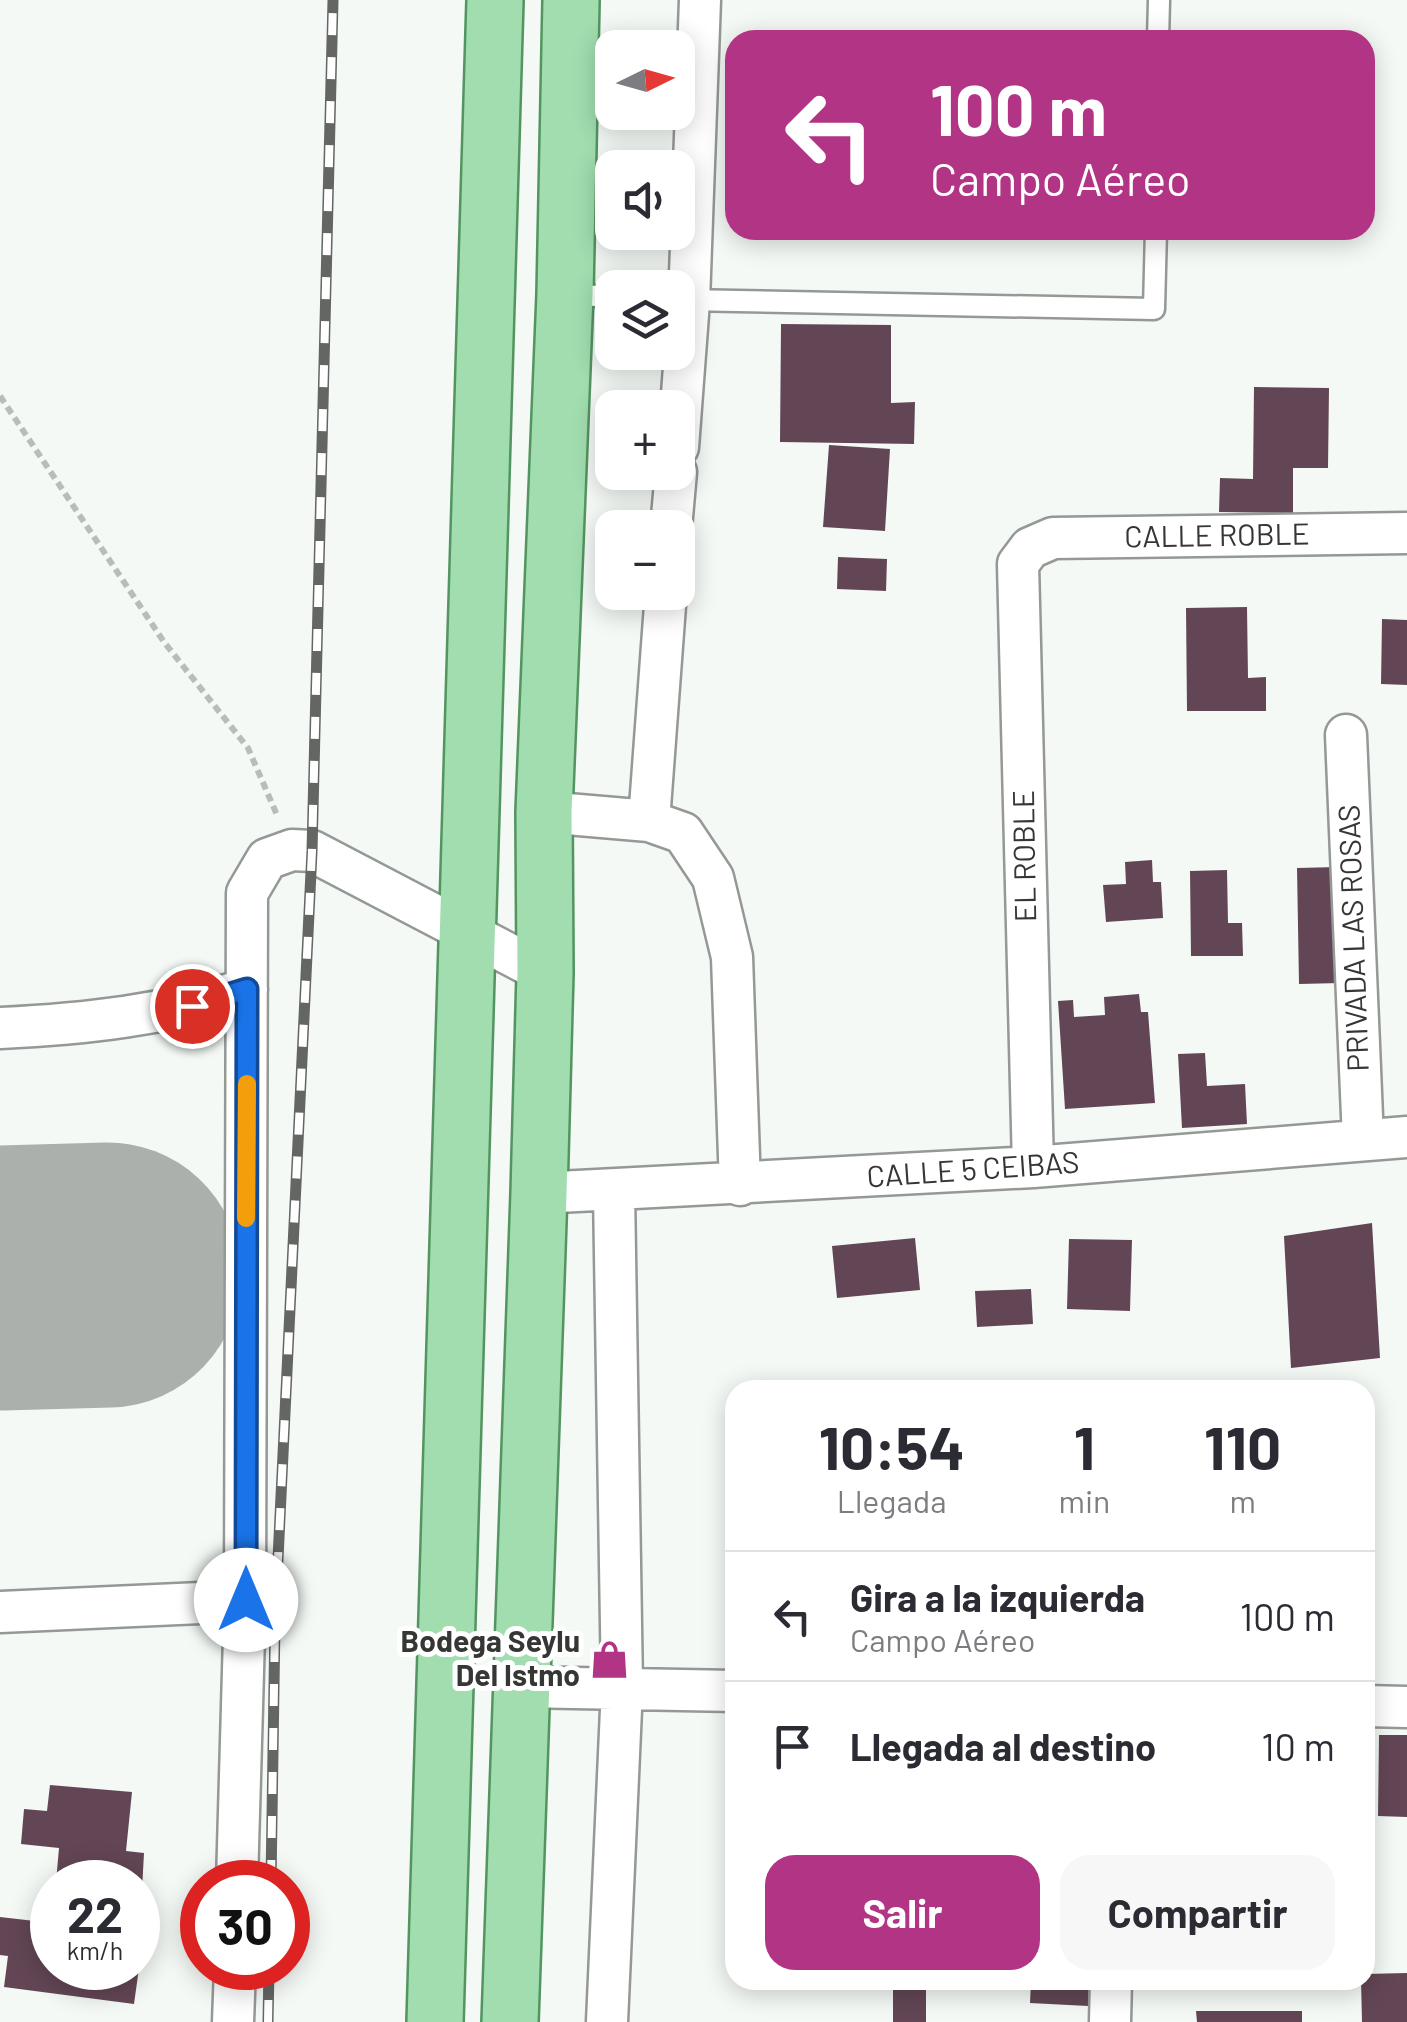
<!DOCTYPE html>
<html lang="es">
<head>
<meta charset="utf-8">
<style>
	:root { --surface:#fff; --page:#f7f7f7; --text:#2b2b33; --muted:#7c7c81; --line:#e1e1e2; --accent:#b23484 }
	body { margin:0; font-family:Barlow,sans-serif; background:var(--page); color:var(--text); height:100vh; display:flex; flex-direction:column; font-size:38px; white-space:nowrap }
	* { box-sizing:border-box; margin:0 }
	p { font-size:32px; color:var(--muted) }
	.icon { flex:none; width:55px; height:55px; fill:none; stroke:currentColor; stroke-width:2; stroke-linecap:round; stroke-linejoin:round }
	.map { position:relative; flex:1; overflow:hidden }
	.drawer { position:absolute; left:725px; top:1380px; width:650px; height:610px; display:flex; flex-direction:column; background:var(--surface); border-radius:30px; box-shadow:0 5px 25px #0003 }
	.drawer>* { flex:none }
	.guide { position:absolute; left:725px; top:30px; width:650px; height:210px; border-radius:30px; box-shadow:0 5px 25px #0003; background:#b23484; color:#fff; overflow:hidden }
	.needle { width:65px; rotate:85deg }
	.fabs { position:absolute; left:595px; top:30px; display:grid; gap:20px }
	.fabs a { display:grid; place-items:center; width:100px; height:100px; border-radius:20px; background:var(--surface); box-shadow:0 5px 25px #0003; font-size:50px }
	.speed { position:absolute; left:30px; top:1860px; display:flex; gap:20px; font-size:50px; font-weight:700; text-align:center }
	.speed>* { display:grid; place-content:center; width:130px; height:130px; border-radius:50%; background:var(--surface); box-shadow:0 5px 25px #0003; line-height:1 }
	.speed small { font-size:25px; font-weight:400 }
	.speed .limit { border:15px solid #d22; background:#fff; color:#111 }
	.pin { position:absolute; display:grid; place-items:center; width:85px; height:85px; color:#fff; margin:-42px; border:5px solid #fff; border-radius:50%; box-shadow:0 2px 10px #0007 }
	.me { position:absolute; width:110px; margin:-55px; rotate:0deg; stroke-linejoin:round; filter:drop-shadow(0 0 8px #0008) }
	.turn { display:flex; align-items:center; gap:35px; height:210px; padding:0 40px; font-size:45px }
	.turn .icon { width:130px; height:130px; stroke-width:2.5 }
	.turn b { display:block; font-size:70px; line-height:85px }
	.eta { display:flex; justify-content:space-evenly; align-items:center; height:170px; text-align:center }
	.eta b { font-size:60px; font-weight:700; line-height:70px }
	.primary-button { display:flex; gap:20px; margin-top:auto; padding:20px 40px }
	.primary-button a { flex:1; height:115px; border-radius:30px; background:var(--accent); color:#fff; font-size:40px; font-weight:700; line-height:115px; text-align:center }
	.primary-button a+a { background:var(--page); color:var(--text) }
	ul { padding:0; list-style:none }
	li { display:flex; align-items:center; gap:30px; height:130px; padding:0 40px; border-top:2px solid var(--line) }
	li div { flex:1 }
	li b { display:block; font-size:38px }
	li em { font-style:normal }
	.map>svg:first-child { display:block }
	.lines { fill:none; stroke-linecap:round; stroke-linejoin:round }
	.runway { stroke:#acb0ac; stroke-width:265 }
	.building { fill:#634655 }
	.lane-casing { stroke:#949995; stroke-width:25 }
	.street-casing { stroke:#949995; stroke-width:45 }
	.primary-casing { stroke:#539561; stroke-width:60 }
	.path { stroke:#b8bdb9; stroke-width:6; stroke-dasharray:8 5; stroke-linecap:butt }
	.lane { stroke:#fff; stroke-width:20 }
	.street { stroke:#fff; stroke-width:40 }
	.primary { stroke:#a1ddaf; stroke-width:55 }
	.rail-casing { stroke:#636663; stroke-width:11 }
	.rail { stroke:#fff; stroke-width:8; stroke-dasharray:22; stroke-linecap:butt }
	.route-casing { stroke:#114b97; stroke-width:25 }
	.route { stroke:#1a73e8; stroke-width:18 }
	.slow { stroke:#f59e0b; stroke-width:18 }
	.labels { text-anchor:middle; stroke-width:10; stroke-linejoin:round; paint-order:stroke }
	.street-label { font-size:30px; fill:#353735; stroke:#fff }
	.poi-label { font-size:30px; font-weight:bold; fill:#353735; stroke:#fff; text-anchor:end }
</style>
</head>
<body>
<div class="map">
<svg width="1407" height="2022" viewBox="0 0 1407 2022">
	<rect width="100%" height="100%" fill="#f4f9f5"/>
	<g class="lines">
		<path class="runway" d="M0 1278 108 1275"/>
	</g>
	<path class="building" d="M781 324 891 325V403L915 402 914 444 780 442Z
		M1254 387 1329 388 1328 468H1293V513L1219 512 1220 478 1253 479Z
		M829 445 890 449 885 531 823 527Z
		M838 557 887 559 886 591 837 589Z
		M1247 607 1248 678 1266 677V711H1187L1186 608Z
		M1382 619 1407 620V685L1381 684Z
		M1152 860 1153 882H1161L1163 918 1106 922 1103 885 1126 884 1125 862Z
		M1338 867 1341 983 1299 984 1297 868Z
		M1227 870 1228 923H1242L1243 956H1191L1190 871Z
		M1139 994 1141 1012H1148L1155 1103 1065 1109 1058 1001 1073 1000 1074 1017 1105 1015 1104 997Z
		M1205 1053 1207 1086 1245 1084 1247 1124 1182 1128 1178 1054Z
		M1372 1223 1380 1358 1291 1368 1284 1236Z
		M915 1238 920 1290 837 1298 832 1246Z
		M1069 1239 1132 1240 1130 1311 1067 1309Z
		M1031 1289 1033 1324 977 1327 975 1291Z
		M1379 1735H1407V1817L1378 1816Z
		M50 1785 132 1792 126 1851 144 1853 142 1890H138V1882H56L59 1848 21 1844 24 1809 47 1811Z
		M0 1917 52 1923V1968H139L134 2004 4 1987 8 1956 0 1955Z
		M138 1934 143 1935 140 1959 138 1958Z
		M1407 1973V2022H1362L1361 1980H1365V1974Z
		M893 1980H926V2022H893Z
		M1031 1980H1089L1088 2006 1030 2003Z
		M1196 2011H1302V2022H1197Z"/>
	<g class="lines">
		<defs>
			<path id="lane" d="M1158 40 1159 0
				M565 294 612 297
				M684 300 1154 309 1156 230"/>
			<path id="street" d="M678 447 689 301 700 0
				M671 528 676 472
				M1346 735 1363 1140
				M544 812 649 821 683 833 713 878 732 957 740 1185
				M649 821 666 592
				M0 1028C85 1024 166 1015 247 989
				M1033 1167 1018 564 1030 548 1053 538 1407 533
				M539 1193 1033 1167 1407 1137
				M0 1612 245 1601
				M521 1687 735 1691
				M1365 1706 1407 1707
				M237 1882 245 1601 247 893 267 859 292 850 312 851 545 973
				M233 2022 235 1968
				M607 2022 622 1687 614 1192
				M1110 2022 1111 1980"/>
			<path id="primary" d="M435 2022 495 0
				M510 2022 539 1193 545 973 544 812 565 294 571 0"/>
		</defs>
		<use href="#lane" class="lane-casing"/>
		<use href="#street" class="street-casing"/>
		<use href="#primary" class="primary-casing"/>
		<path class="path" d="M0 396 164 642 248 748 277 815"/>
		<use href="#lane" class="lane"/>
		<use href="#street" class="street"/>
		<use href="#primary" class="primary"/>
		<defs>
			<path id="rail" d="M271 1882 275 1621 312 851 333 0
				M268 2022 269 1968"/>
		</defs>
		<use href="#rail" class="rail-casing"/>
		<use href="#rail" class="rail"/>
	</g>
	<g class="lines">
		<defs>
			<path id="route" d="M192 1006 247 989 246 1600"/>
		</defs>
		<use href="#route" class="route-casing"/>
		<use href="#route" class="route"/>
		<path class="slow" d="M246 1218 247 1084"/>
	</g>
	<defs>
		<symbol id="shop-bare" viewBox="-9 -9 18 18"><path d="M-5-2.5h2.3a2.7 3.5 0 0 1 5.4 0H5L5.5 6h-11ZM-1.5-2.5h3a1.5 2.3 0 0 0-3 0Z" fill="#b23484" stroke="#fff" stroke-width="2.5" paint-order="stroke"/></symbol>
	</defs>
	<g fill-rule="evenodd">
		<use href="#shop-bare" x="582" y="1632" width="55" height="55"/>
	</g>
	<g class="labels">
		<g class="street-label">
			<text transform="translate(1217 536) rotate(-1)" y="10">CALLE ROBLE</text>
			<text transform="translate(1025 856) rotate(-91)" y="10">EL ROBLE</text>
			<text transform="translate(1354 938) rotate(-92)" y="10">PRIVADA LAS ROSAS</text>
			<text transform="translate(973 1170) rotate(-4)" y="10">CALLE 5 CEIBAS</text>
		</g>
		<g class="poi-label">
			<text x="580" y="1652">Bodega Seylu<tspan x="580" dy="34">Del Istmo</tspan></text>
		</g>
	</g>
</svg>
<div class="fabs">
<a><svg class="needle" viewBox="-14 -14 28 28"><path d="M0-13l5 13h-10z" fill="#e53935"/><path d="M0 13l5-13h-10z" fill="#7c7c81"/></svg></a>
<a><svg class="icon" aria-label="sound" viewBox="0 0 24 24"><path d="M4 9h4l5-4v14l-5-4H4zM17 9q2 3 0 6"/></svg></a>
<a><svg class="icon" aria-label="layers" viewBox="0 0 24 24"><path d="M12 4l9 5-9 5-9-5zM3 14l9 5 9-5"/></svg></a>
<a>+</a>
<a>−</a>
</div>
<div class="speed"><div>22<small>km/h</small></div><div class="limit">30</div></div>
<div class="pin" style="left:192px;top:1006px;background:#d93025"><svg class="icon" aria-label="arrive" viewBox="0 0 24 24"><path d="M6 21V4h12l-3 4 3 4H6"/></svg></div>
<svg class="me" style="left:246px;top:1600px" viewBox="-20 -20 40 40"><circle r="19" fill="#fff"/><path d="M0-13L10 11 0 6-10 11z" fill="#1a73e8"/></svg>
<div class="guide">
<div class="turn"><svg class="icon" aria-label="left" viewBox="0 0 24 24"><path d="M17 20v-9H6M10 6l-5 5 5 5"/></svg><div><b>100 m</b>Campo Aéreo</div></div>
</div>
<section class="drawer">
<div class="eta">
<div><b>10:54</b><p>Llegada</p></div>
<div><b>1</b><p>min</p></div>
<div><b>110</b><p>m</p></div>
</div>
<ul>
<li><svg class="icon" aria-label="left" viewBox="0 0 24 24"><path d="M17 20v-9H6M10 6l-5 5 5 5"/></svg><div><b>Gira a la izquierda</b><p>Campo Aéreo</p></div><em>100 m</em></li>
<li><svg class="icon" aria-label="arrive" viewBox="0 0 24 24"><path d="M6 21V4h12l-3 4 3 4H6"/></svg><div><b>Llegada al destino</b></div><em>10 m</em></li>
</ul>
<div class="primary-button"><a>Salir</a><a>Compartir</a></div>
</section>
</div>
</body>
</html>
